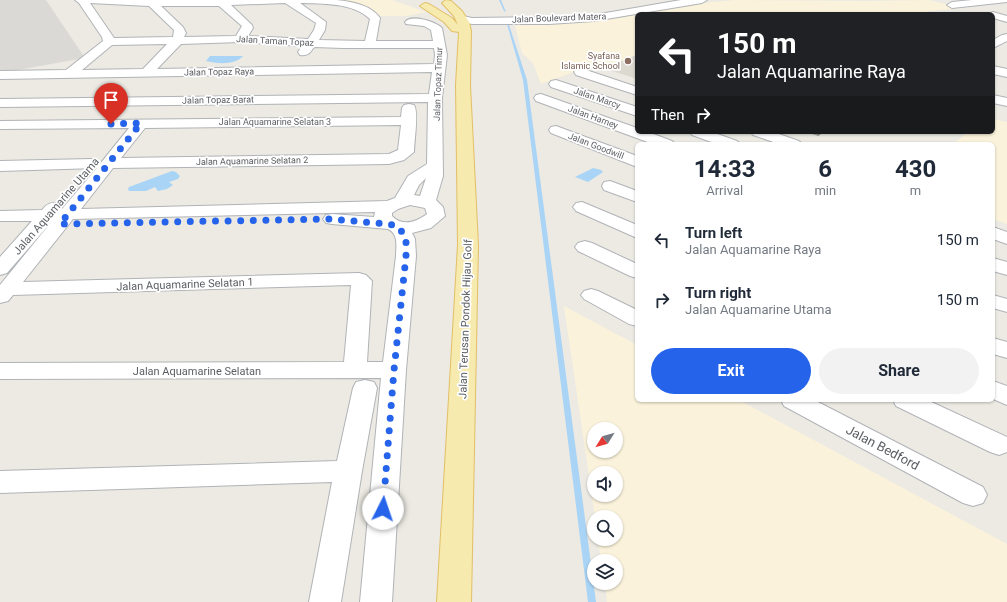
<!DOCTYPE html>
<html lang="en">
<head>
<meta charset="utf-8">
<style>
	:root { --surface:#fff; --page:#f2f2f3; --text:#1f2937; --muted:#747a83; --accent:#2563eb }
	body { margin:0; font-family:Roboto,sans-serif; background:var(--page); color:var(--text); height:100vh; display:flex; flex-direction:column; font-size:15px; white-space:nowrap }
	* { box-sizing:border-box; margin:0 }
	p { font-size:13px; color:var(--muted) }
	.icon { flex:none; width:22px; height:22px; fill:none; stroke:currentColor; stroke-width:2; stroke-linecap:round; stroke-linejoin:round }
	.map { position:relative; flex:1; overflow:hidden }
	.sheet { position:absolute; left:635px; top:142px; width:360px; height:260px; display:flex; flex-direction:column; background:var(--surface); border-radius:6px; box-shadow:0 1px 3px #0004 }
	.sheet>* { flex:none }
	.banner { position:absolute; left:635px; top:12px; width:360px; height:122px; border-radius:6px; box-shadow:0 1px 3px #0004; background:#202124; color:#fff; overflow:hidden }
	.needle { width:26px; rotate:233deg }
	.controls { position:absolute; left:587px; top:422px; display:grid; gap:8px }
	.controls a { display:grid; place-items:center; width:36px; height:36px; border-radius:50%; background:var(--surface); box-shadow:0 1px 3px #0004; font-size:20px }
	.pin { position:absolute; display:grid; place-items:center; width:34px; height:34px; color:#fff; margin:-41px -17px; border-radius:50% 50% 50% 0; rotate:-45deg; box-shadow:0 0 4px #0007 }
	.pin .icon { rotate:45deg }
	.me { position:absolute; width:44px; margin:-22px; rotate:4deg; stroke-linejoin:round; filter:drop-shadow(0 0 3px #0008) }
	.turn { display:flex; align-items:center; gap:14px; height:84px; padding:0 16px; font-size:18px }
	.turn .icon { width:52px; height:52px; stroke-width:2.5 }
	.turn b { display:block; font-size:28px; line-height:34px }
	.then { display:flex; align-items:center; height:38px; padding:0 16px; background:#0003; gap:8px; font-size:15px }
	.eta { display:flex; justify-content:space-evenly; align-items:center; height:68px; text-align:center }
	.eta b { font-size:24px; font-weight:700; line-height:28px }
	.cta { display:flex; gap:8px; margin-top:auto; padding:8px 16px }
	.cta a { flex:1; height:46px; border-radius:24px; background:var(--accent); color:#fff; font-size:16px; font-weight:700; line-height:46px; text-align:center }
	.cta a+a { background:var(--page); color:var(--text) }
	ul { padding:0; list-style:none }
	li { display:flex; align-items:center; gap:12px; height:60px; padding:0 16px }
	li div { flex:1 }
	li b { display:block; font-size:15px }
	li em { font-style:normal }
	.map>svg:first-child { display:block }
	.commercial { fill:#faf2da; fill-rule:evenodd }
	.industrial { fill:#dbd9d5 }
	.education { fill:#dcd9d1 }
	.water { fill:#a9d4f6 }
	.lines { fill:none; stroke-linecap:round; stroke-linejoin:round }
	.stream { fill:#a9d4f6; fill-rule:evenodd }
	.minor-casing { stroke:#b0b3b7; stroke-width:2 }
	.major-casing { stroke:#e2bf66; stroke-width:2 }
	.minor { fill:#fff; fill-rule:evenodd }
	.major { fill:#f6eaae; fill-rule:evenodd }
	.wall { fill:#aba9a5 }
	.shaded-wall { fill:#8b8a86 }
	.route { stroke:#2563eb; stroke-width:7; stroke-dasharray:0 12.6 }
	.education-dot { fill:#8d6e63; stroke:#fff; stroke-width:1.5 }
	.labels { text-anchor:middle; stroke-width:3.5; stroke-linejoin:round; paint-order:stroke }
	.far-street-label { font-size:9px; fill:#5b5e62; stroke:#fff }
	.far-education-label { font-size:9px; fill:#785e54; stroke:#fff; text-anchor:end }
	.street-label { font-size:11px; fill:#5b5e62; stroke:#fff }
	.near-street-label { font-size:13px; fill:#5b5e62; stroke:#fff }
</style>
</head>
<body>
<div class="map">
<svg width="1007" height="602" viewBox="0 0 1007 602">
	<rect width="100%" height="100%" fill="#eceae3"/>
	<path class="commercial" d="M325 0H392L426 12 407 16H381L368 7 352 3Z
		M735 0 868 1 929 0 961 8 903 14H638L682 5Z
		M637 14V55L603 68 593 65 541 84 533 63 522 53 514 22 586 21 619 18Z
		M993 119 1007 122V224L993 219V144H953L968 132H993Z
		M564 306 637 345V400H739L1007 544V602H607L605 583H616V561H601L598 539H616V517H595ZM594 429H616V451H594ZM594 473H616V495H594Z"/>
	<path class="industrial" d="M0 0H46L85 58 0 73Z"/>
	<path class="education" d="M637 55V79L603 68Z"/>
	<path class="water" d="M210 56H243C236 65 217 64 206 61Z
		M593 168 601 170 603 172 588 182 575 177Z
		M172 171 176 172 180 176 178 179 169 182 173 185 167 189 158 191 155 187 146 191H129L128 189 129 187Z"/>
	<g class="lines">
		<path class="stream" d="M499 0H501L506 12 504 11Z
			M507 24 509 25 527 80 596 602H588L523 80Z"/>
		<defs>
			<path id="minor" d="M75 0H337C353 2 371 5 380 18L376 41H433L431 30 424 26 406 24 405 22C411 14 435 21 442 28L447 55 442 98 443 176 436 200 443 207 445 216 431 228 412 233 415 239 416 256 406 370 392 602H360L381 378 0 379V363L344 362 351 285 13 295 8 301 0 303V285L53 220 7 273 0 275V257L32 221H0V211L42 210C48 203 51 202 59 204L62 209 97 168 0 171V161L92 159 98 161 100 164 129 128 0 129V121L401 117 402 108 404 105 409 104 414 105C419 112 414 142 414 152L404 160 389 164 113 168 81 209 387 201 395 198 408 176 427 164 428 102 0 107V99L429 94 432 72 0 79V71L66 70 103 41 102 37 79 3ZM90 3 149 6 174 30 173 37 114 38ZM285 3 316 23 314 30 308 39 248 36 253 28 252 25 231 5ZM300 3C322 4 352 2 370 19L365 41 319 40 325 30 326 22ZM161 6H219L242 26 236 36 184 37 186 33 183 27ZM240 42 302 46 298 52 300 55C308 56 310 53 314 47L343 48H434L435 55 434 64 157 69 181 44ZM167 44 143 69 82 70 112 45ZM401 125 398 150 389 154 121 158 145 128ZM426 178 420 196 414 195 419 185ZM410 205 425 208 427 214C416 222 403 227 392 216V213L398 209ZM375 212 374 217 332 214 326 215 323 219 326 223 332 224 388 229C399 234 396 247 396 256L383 362H367L372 281 366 275 359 273 23 282 73 219Z
				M681 0H707L702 3 594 21 549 24H472L459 21 458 19 463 16 472 18 549 17 594 15Z
				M972 0H1007V2L952 8 947 5 952 2Z
				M993 12 1007 16V22L993 18V14H988Z
				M1007 34V41L993 48V40L1002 35Z
				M993 66 1007 69V77L993 74Z
				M580 68 637 87V95L576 75 574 72 576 69Z
				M556 80 637 107V116L551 87 549 84 551 81Z
				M541 94 637 128V132H648L672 141 675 144H653L536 101 534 98 536 95Z
				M993 95 1007 98V106L993 103Z
				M556 126 637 156V167L551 133 549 130 551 127Z
				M690 132H712L737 141 740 144H717L692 135Z
				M751 132H773L799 141 802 144H779L753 135Z
				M610 181 637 191V202L604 190 602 186 604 182Z
				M582 202 637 225V238L576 211 573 207 576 203Z
				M993 227 1007 232V244L993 239Z
				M585 241 592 243 637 264V278L630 276 578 251 575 247 578 243Z
				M993 258 1007 262V275L993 271Z
				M591 289 598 291 637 310V326L629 324 584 299 581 295 584 291Z
				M993 295 1007 299V312L993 308Z
				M993 338 1007 342V358L993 354Z
				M365 380 374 382 377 388 362 471 341 602H309L332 482 0 493V471L337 461 353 388 356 382Z
				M993 381 1007 386V405L993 399Z
				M781 400H814L983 487 987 495 983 503 973 506 963 503 784 406Z
				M893 400H927L1007 437V452L999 455 990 452 896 406Z"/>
			<path id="major" d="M446 0 451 1 462 11 469 22 471 31 470 85 478 245 471 602H437L458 245 456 85 459 32 452 31 444 22 420 6 425 3 429 4 452 18 458 25 454 16 442 3Z"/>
		</defs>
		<use href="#minor" class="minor-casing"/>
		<use href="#major" class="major-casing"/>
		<use href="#minor" class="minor"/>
		<use href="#major" class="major"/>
	</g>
	<path class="wall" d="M806 132H823L818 136Z"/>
	<path class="shaded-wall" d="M819 132H823L818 136Z"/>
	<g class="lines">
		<path class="route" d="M111 124 141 123 60 224 329 219 389 224 399 227 406 239V256L394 370 383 509"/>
	</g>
	<circle class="education-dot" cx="628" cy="61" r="4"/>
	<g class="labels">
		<g class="far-street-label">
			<text transform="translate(559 18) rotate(-2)" y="3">Jalan Boulevard Matera</text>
			<text transform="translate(275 41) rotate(3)" y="3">Jalan Taman Topaz</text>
			<text transform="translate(219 72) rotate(-1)" y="3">Jalan Topaz Raya</text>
			<text transform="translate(438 84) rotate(-88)" y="3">Jalan Topaz Timur</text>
			<text transform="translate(597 98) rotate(19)" y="3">Jalan Marcy</text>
			<text transform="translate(218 100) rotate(-1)" y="3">Jalan Topaz Barat</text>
			<text transform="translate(593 117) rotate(20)" y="3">Jalan Harney</text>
			<text x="275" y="125">Jalan Aquamarine Selatan 3</text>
			<text transform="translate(596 146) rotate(21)" y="3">Jalan Goodwill</text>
			<text transform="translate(252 161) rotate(-1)" y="3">Jalan Aquamarine Selatan 2</text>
		</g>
		<g class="far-education-label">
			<text x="620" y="59">Syafana<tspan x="620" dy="10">Islamic School</tspan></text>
		</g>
		<g class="street-label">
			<text transform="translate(56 206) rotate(-49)" y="4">Jalan Aquamarine Utama</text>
			<text transform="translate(185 284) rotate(-2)" y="4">Jalan Aquamarine Selatan 1</text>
			<text transform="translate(465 319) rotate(-88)" y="4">Jalan Terusan Pondok Hijau Golf</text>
			<text x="197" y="375">Jalan Aquamarine Selatan</text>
		</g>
		<g class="near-street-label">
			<text transform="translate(883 447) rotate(28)" y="5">Jalan Bedford</text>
		</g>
	</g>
</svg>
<div class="controls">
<a><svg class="needle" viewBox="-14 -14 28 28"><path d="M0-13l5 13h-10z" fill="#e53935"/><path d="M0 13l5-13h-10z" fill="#747a83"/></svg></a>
<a><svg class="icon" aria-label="sound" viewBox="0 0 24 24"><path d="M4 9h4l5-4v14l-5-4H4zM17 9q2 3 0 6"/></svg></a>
<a><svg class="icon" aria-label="search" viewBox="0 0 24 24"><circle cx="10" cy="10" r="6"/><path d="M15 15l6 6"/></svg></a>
<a><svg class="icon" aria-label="layers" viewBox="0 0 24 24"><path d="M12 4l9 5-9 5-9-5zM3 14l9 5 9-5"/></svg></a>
</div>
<div class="pin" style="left:111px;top:124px;background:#d93025"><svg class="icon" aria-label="arrive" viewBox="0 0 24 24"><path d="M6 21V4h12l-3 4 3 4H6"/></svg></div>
<svg class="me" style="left:383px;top:509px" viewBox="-20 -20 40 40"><circle r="19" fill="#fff"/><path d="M0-13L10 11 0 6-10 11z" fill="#2563eb"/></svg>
<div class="banner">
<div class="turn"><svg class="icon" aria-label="left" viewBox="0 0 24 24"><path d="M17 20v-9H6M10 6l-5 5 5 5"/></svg><div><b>150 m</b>Jalan Aquamarine Raya</div></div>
<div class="then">Then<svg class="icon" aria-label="right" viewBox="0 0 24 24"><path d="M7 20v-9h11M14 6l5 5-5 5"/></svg></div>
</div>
<section class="sheet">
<div class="eta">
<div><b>14:33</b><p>Arrival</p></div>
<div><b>6</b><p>min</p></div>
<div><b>430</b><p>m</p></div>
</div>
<ul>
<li><svg class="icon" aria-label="left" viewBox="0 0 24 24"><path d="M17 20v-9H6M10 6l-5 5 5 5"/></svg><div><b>Turn left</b><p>Jalan Aquamarine Raya</p></div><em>150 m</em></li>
<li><svg class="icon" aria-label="right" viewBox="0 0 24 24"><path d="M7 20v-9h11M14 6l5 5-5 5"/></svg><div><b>Turn right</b><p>Jalan Aquamarine Utama</p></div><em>150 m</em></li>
</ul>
<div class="cta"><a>Exit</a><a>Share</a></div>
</section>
</div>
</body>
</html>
